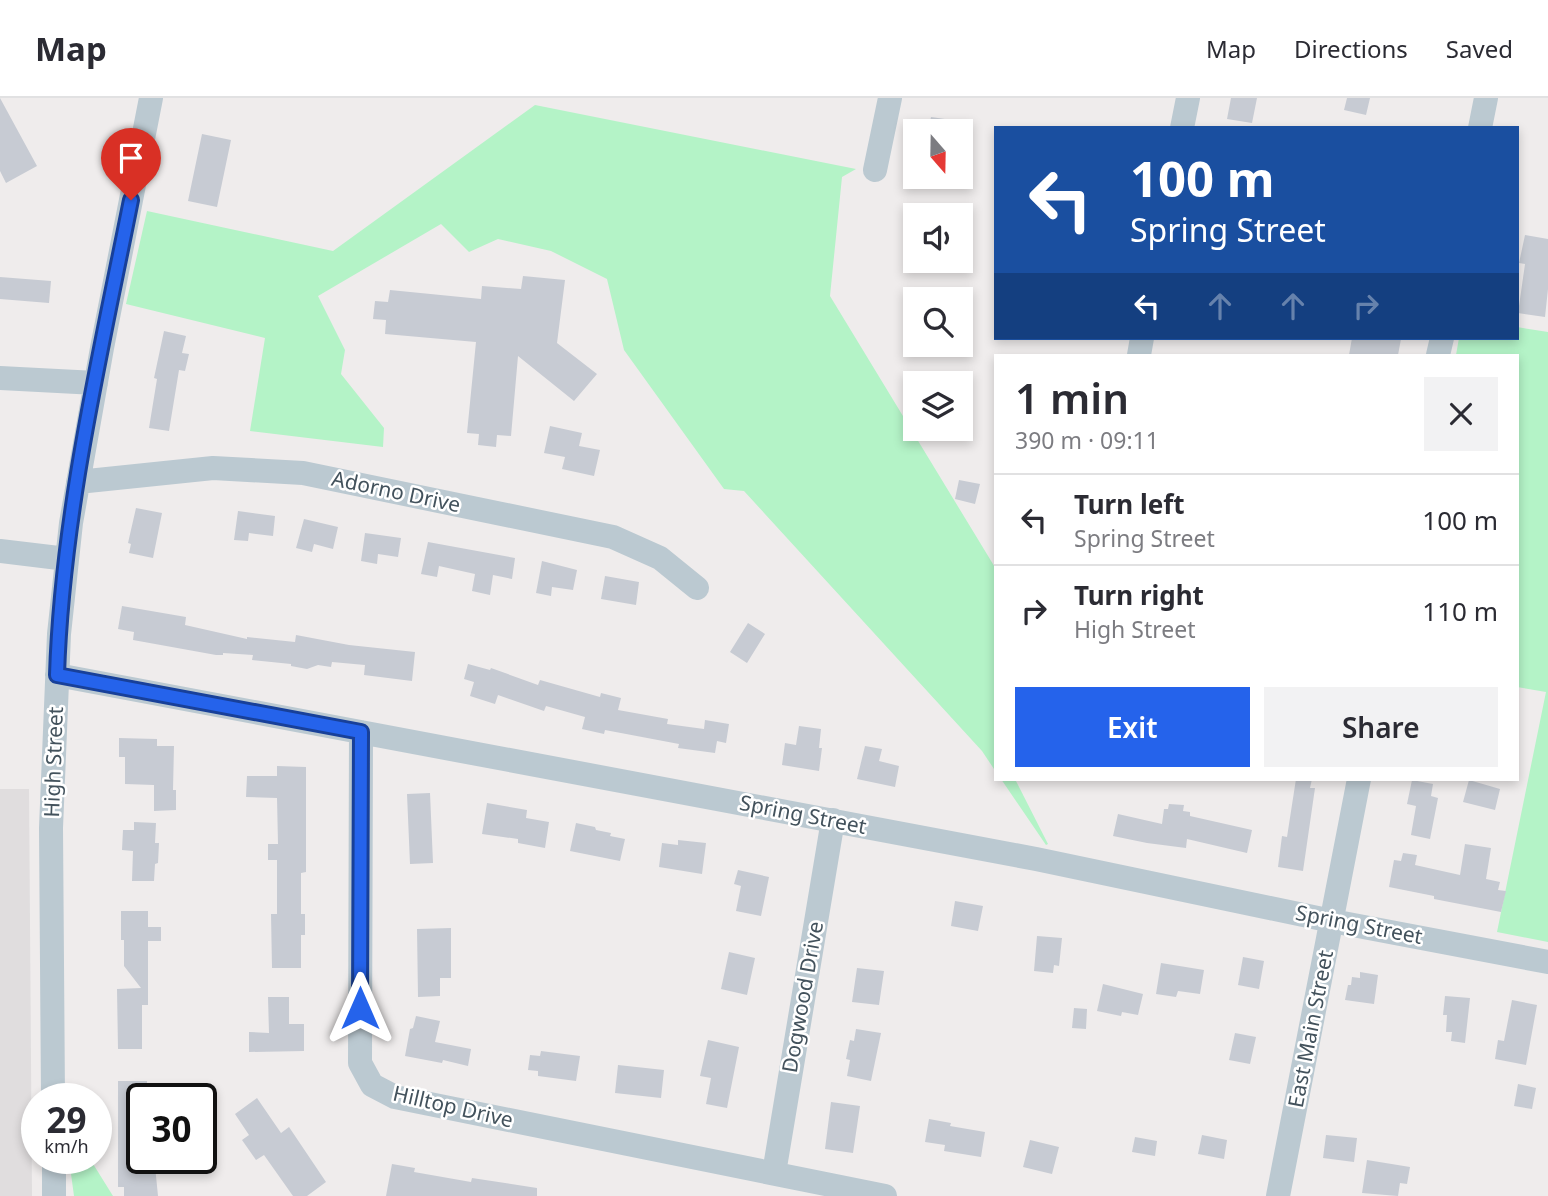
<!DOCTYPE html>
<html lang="en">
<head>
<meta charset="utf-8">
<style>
	:root { --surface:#fff; --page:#f2f2f3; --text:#2b2b33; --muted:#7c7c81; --line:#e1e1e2; --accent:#2563eb }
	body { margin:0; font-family:"Noto Sans",sans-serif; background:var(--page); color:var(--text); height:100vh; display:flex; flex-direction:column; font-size:26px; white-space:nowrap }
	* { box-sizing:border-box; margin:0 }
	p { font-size:23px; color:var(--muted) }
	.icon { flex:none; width:38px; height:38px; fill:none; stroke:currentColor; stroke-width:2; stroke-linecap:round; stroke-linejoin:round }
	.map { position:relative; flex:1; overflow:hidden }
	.details { position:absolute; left:994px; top:256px; width:525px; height:427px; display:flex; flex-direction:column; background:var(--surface); border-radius:0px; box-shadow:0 4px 10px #0003 }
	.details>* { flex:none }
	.guide { position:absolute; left:994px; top:28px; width:525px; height:214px; border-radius:0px; box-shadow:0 4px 10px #0003; background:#1a4fa0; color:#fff; overflow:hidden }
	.needle { width:46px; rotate:160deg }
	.buttons { position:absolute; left:903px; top:21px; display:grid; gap:14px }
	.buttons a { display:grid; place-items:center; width:70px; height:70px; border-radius:0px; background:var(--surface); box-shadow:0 4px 10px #0003; font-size:35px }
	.speed { position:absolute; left:21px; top:985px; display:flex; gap:14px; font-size:35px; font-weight:700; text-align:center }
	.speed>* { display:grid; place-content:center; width:91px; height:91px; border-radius:50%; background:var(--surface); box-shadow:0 4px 10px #0003; line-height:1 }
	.speed small { font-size:18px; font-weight:400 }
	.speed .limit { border:4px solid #111; border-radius:10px; background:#fff; color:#111 }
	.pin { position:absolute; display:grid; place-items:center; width:60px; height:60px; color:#fff; margin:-72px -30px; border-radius:50% 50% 50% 0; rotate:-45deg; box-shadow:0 0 7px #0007 }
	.pin .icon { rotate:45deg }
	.me { position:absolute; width:77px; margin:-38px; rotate:0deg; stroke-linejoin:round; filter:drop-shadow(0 0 5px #0008) }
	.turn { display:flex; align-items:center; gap:24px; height:147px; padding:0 21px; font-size:32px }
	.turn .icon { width:91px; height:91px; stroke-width:2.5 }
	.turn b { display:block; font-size:49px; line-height:60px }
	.lanes { display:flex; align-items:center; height:66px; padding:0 21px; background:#0003; justify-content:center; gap:35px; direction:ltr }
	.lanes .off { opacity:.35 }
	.round { display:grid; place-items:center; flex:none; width:74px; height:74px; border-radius:0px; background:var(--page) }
	.summary { display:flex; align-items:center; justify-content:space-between; height:119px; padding:0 21px }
	h1 { font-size:42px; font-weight:600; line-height:52px }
	.action { display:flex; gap:14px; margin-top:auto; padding:14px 21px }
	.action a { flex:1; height:80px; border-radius:0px; background:var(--accent); color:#fff; font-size:28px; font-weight:600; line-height:80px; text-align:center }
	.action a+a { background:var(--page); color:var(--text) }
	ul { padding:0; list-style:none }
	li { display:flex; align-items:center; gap:21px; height:91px; padding:0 21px; border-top:2px solid var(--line) }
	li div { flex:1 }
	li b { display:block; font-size:26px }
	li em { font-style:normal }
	header { display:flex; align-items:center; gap:42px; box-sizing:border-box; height:98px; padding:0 35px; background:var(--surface); border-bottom:2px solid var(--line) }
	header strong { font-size:33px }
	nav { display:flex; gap:38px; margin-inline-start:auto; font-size:24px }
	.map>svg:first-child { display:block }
	.education { fill:#e0ddde }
	.green { fill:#b4f3c7 }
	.building { fill:#c7cbd3 }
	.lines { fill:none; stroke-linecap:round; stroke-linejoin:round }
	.minor { stroke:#bbc9d1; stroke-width:24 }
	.route-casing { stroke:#184099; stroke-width:18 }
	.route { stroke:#2563eb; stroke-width:12 }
	.labels { text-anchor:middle; stroke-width:5; stroke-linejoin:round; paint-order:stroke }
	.street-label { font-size:21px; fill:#43525c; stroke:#fff }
</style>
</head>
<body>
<header>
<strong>Map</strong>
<nav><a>Map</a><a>Directions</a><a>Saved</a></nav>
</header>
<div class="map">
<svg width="1548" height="1098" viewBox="0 0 1548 1098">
	<rect width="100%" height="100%" fill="#efecec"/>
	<path class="education" d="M0 691H29L32 1098H0Z"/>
	<path class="green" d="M535 7 856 71 842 79 830 198 996 471V674L982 653 744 393 724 391 624 252 607 181 551 153 498 141 469 154 441 126 318 198 345 252 341 276 384 330 383 349 250 333 265 240 126 206 147 113 333 153Z
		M1517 229 1548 234V844L1497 834 1546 594 1517 589V257H1456L1459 240H1517Z
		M1001 681H1015L1048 746 1046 747Z
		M69 1061H90L113 1098H74Z"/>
	<path class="building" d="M0 0 37 68 6 85 0 73Z
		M1231 0H1257L1252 25 1227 21Z
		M1347 0H1370L1366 17 1344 12Z
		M931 19 972 25 971 33H928Z
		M202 36 231 42 217 109 188 103Z
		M1525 137 1548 141V191L1545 219 1518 215 1525 166 1519 165Z
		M523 178 565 182 557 245 597 276 574 303 518 258 511 338 497 337 496 349 478 347 479 336 467 335 476 244 385 236 386 222 373 221 375 203 388 204 390 192 481 201 482 188 521 191Z
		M0 179 51 183 49 205 0 201Z
		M164 233 186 238 182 255 189 256 185 273 179 272 169 333 149 330 157 281 154 280Z
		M1352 240 1401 241 1398 257H1349Z
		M550 328 582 335 579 348 600 352 594 378 562 371 565 359 544 355Z
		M959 382 980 386 975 406 955 401Z
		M136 410 162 415 153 460 129 455 131 446 128 445Z
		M238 413 275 418 273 438 249 435 248 443 234 442Z
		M304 421 338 429 333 451 314 446 312 454 296 450Z
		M365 435 401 440 398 459 378 456 377 466 361 463Z
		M428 444 515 460 512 481 493 477 490 497 472 493 475 476 439 468 437 479 421 476Z
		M542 463 577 472 573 492 552 489 551 498 536 495Z
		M605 478 639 484 636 507 601 501Z
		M122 508 186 519 185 527 247 541V539L295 544 296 537 349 547 415 554 412 583 364 577 365 567 332 564 331 569 318 567 307 571 291 568V566L252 562 253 557 223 555V557H216L133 542 134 534 118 531Z
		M748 525 765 536 747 565 730 554Z
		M468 566 490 572 491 570 538 587 540 582 600 599 601 595 621 600 618 612 668 621 667 626 704 631 705 622 729 626 726 645 717 643 715 655 678 650 679 646 605 632 604 636 582 631 585 619 546 608 544 613 498 597 495 606 470 598 474 584 464 581Z
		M799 628 821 631 819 650H822L819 673 782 667 785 645 796 647Z
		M119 640 157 641V648H174L173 692H176V712L154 713V687L125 686V659H119Z
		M865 648 882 651 879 663 899 668 895 689 857 681Z
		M277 668 306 669V774L301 775V816H305V837H301V870H272L271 816H277V762H268V746H278L277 700 246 699 247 678H277Z
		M1296 681H1312L1310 690H1315L1303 773 1278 769 1282 738 1287 739Z
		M1412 682 1433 686 1431 698 1438 700 1430 741 1411 737 1416 708 1407 706Z
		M1469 682 1500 691 1495 712 1463 704Z
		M430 695 433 765 410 766 407 696Z
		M487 705 527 712 526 720 549 724 545 750 518 745V741L482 736Z
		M1169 706 1184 707 1183 713 1190 714V718L1252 732 1247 755 1187 741 1186 750 1147 745 1113 738 1118 716 1162 726 1164 711H1168Z
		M134 724 156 725 155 745H159L158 765 155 766 154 783H132L133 753 122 752 123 732H134Z
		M576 725 595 729 596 732 611 735 610 738 625 741 620 763 570 753Z
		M678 742 706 745 702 776 659 769 662 745 678 747Z
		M1465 746 1491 750 1486 781 1500 784 1498 792 1506 793 1501 814 1434 801V798L1389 789 1394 762 1401 763 1403 755 1417 757 1415 767 1460 777Z
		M738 772 769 779 761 818 736 813 741 788 734 786Z
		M955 803 983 808 978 833 951 828Z
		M121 813H148V829H161V843H148V907H142V951H118L117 891 141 890 124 868V842H121Z
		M451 830V880H440V898L418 899 417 831Z
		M1037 838 1062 840 1059 868 1054 867 1053 875 1034 873Z
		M729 854 755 860 747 897 721 891Z
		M1243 859 1264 863 1259 891 1238 887Z
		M1161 865 1204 872 1200 896 1178 893 1176 899 1156 896Z
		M857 870 884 873 879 907 852 904Z
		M1360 874 1378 877 1374 906 1345 902 1348 887H1351L1352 879 1360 880Z
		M1103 886 1143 896 1138 917 1122 914 1121 918 1097 913Z
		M1445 898 1470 900 1465 945 1451 943 1452 934H1446L1447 917H1443Z
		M268 899H289V926H304V953L249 954V934L269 935Z
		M1512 902 1537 907 1526 967 1495 961 1498 942 1504 943Z
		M1074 910 1087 911 1086 931 1072 930Z
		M416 918 440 923 435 944 471 951 468 968 443 962 442 965 405 958 410 931 413 930Z
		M856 931 881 935 871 983 847 978 850 962 846 961 850 942 854 943Z
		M1235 935 1256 939 1250 966 1229 962Z
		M708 942 739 949 727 1010 706 1006 711 980 700 978Z
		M541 953 580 958 576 983 538 978V973L528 972 530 957 540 958Z
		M618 967 664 972 661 1000 615 995Z
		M118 983H147V1001H142V1060H147V1067L155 1068 158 1098H124V1089H118Z
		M1518 986 1536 990 1532 1011 1514 1008Z
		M257 1000 281 1035 289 1029 326 1084 307 1098H293L264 1057 256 1062 242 1042 249 1037 235 1016Z
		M831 1004 860 1008 853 1055 825 1051Z
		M929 1021 951 1025 950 1028 985 1034 981 1059 944 1053 945 1047 925 1044Z
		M1202 1037 1227 1042 1224 1061 1198 1056Z
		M1326 1037 1357 1040 1354 1064 1323 1060Z
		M1135 1039 1157 1043 1155 1058 1132 1054Z
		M1030 1042 1059 1049 1052 1076 1023 1069Z
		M1367 1062 1410 1069 1407 1086 1400 1085 1398 1098 1362 1095Z
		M392 1066 415 1070 414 1074 471 1084 472 1080 537 1090V1098H386Z"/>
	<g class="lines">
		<path class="minor" d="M1182 30 1188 0
			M1480 30 1486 0
			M875 72 890 0
			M1139 257 1142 240
			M1438 257 1442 240
			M0 280 96 285
			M78 384 213 370 303 375 613 439 660 460 697 490
			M0 453 67 461
			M57 577 1036 761 1332 823 1548 864
			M361 634 360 965 372 987 395 999 885 1098
			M53 1001 51 730 59 536 71 425 102 250 151 0
			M54 1060V1098
			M774 1075 833 722
			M1278 1098 1359 681"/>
	</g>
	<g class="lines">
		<defs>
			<path id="route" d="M131 102C100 258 62 418 57 577L361 634 360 910"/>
		</defs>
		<use href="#route" class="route-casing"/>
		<use href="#route" class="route"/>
	</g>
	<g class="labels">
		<g class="street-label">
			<text transform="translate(396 394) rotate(12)" y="7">Adorno Drive</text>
			<text transform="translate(54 664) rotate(-88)" y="7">High Street</text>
			<text transform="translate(803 717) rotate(11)" y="7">Spring Street</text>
			<text transform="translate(1359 827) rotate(11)" y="7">Spring Street</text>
			<text transform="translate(803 899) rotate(-80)" y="7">Dogwood Drive</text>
			<text transform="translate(1311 931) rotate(-79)" y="7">East Main Street</text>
			<text transform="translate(453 1009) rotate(13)" y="7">Hilltop Drive</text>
		</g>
	</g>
</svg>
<div class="buttons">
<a><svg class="needle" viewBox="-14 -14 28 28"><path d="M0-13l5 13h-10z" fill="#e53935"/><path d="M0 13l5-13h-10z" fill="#7c7c81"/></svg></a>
<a><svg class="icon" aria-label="sound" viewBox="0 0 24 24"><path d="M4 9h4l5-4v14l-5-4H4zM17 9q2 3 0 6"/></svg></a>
<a><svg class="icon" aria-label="search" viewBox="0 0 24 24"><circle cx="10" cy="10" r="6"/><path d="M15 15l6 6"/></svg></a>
<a><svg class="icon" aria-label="layers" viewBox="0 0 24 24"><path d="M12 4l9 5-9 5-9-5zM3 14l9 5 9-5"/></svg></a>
</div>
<div class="speed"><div>29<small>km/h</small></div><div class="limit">30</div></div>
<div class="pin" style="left:131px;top:102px;background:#d93025"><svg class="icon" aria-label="arrive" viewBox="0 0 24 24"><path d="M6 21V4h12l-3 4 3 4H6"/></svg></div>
<svg class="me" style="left:360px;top:910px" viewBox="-20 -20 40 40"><path d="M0-17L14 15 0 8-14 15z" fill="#2563eb" stroke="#fff" stroke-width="4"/></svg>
<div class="guide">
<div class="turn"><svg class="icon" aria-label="left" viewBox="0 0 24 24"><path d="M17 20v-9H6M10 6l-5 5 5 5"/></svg><div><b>100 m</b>Spring Street</div></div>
<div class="lanes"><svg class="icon" aria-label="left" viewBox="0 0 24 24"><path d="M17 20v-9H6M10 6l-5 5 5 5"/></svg><svg class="icon off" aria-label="ahead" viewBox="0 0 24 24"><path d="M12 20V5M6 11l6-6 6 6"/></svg><svg class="icon off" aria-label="ahead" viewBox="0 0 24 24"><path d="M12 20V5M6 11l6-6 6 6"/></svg><svg class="icon off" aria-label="right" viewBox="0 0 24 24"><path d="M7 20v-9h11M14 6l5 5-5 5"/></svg></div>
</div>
<section class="details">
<div class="summary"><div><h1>1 min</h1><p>390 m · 09:11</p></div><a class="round"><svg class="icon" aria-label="close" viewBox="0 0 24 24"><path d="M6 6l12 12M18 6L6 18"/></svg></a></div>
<ul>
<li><svg class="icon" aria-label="left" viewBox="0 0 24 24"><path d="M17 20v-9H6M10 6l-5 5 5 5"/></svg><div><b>Turn left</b><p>Spring Street</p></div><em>100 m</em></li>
<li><svg class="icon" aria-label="right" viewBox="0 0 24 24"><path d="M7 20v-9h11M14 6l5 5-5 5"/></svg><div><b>Turn right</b><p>High Street</p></div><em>110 m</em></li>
</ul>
<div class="action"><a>Exit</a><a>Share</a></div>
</section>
</div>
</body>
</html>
